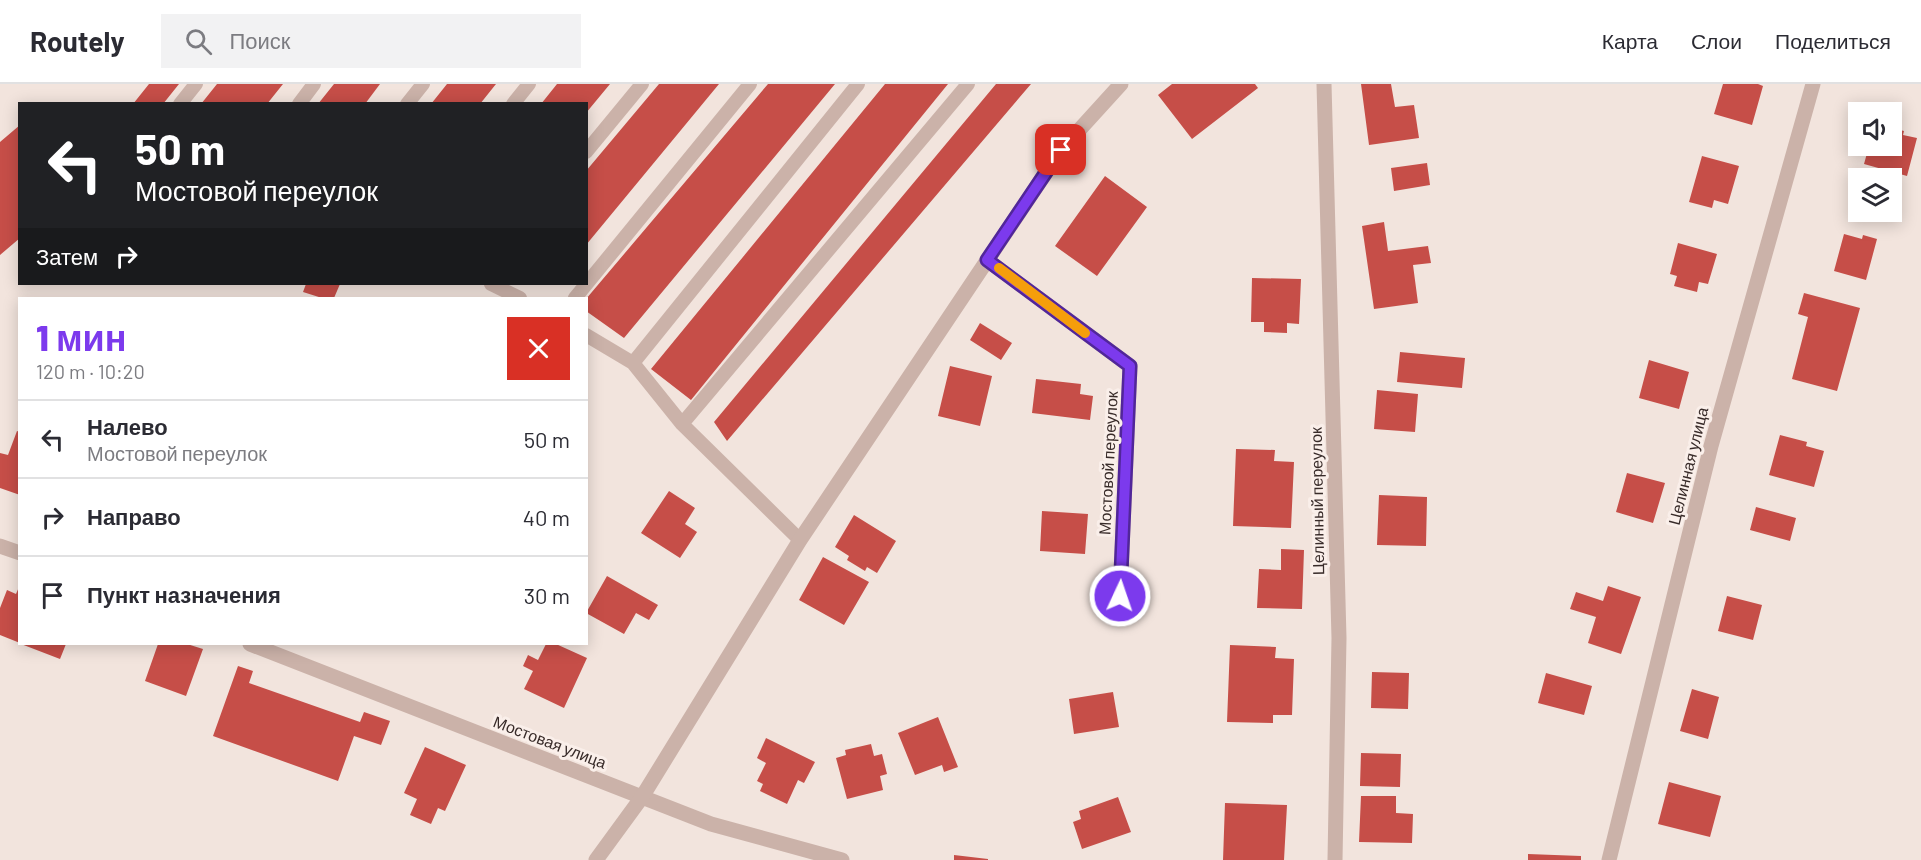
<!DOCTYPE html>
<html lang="ru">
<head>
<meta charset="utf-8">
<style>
	:root { --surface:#fff; --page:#f2f2f3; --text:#2b2b33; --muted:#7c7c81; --line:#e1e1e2; --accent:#7c3aed }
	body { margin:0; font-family:Barlow,sans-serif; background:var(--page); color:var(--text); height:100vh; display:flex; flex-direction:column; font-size:22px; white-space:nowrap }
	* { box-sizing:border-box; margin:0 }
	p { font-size:20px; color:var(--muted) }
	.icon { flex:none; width:33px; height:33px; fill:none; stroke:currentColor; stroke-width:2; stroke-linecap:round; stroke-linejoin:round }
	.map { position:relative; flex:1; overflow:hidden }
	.details { position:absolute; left:18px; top:213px; width:570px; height:348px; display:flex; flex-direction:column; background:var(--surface); border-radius:0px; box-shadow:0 3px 15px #0003 }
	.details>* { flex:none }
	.top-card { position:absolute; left:18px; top:18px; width:570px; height:183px; border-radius:0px; box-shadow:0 3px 15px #0003; background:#202124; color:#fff; overflow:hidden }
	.tools { position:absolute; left:1848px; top:18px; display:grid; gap:12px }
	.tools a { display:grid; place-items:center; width:54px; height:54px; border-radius:0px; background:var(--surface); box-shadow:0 3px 15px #0003; font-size:30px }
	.pin { position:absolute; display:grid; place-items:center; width:51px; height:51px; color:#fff; margin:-26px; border-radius:12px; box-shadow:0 3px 9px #0006 }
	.me { position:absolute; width:66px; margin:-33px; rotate:3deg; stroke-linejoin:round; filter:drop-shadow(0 0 4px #0008) }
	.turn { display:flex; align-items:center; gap:21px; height:126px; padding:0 18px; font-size:27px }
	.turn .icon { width:78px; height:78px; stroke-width:2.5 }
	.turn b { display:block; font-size:42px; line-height:51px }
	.then { display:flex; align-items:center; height:57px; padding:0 18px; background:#0003; gap:12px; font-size:22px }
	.round { display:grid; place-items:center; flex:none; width:63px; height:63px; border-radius:0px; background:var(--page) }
	.overview { display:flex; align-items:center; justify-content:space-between; height:102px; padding:0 18px }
	h1 { font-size:36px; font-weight:800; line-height:45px; color:var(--accent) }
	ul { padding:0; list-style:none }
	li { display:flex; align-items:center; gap:18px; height:78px; padding:0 18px; border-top:2px solid var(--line) }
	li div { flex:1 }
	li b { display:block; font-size:22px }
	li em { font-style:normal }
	header { display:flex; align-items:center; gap:36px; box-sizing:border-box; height:84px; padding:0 30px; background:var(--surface); border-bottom:2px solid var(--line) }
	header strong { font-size:28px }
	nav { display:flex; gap:33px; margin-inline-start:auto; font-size:21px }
	.search { width:420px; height:54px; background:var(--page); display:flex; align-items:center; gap:15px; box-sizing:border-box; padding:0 21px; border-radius:0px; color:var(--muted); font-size:22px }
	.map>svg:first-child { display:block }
	.building { fill:#c64e48 }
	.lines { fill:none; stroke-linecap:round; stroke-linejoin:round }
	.service { stroke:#cbb2a9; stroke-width:14 }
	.minor { stroke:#cbb2a9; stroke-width:15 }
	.tertiary { stroke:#cbb2a9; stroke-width:15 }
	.route-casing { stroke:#51269a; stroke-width:15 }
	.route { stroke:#7c3aed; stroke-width:10 }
	.slow { stroke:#f59e0b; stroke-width:10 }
	.labels { text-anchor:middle; stroke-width:6; stroke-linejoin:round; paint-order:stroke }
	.street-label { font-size:16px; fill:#382b29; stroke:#faefea }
</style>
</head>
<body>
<header>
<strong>Routely</strong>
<div class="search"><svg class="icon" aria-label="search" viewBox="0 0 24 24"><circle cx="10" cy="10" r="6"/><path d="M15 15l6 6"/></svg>Поиск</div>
<nav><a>Карта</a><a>Слои</a><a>Поделиться</a></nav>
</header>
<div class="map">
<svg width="1921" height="776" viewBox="0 0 1921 776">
	<rect width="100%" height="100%" fill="#f2e4dd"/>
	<path class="building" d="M149 0H179L163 20H133Z
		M217 0H283L267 20H201Z
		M334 0H380L365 20H318Z
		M447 0H496L480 20H431Z
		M557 0H610L586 29V20H541Z
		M659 0H719L586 161V87Z
		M768 0H835L624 254 586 227V215Z
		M885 0H948L691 316 651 285Z
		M996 0H1031L727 357 714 338Z
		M1172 0H1255L1258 4 1192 55 1158 11Z
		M1361 0H1391L1395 23 1414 21 1419 54 1369 61Z
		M1723 0H1758L1763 2 1752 41 1714 30Z
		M20 41V154L0 171V58Z
		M1892 44 1904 47 1903 51 1917 54 1907 92 1864 80 1869 62H1892Z
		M1702 72 1739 82 1728 120 1714 116 1712 124 1689 118Z
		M1427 79 1430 101 1394 107 1391 84Z
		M1105 92 1147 123 1097 192 1055 162Z
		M1384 138 1388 167 1428 162 1431 179 1413 181 1418 219 1374 225 1362 142Z
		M1844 150 1862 155 1863 151 1877 155 1866 196 1834 187Z
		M1678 159 1717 170 1708 200 1699 198 1697 208 1674 202 1677 192 1670 190Z
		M1252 194 1301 195 1299 240 1287 239V249L1264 248V238H1251Z
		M306 200H340L334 214H322L303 208Z
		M1804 209 1860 224 1837 307 1792 295 1808 233 1798 230Z
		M980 239 1012 259 1001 276 970 256Z
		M1400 268 1465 274 1462 304 1397 298Z
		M1649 276 1689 288 1679 325 1639 314Z
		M950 282 992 292 980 342 938 332Z
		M1036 295 1081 300 1080 310 1093 312 1090 336 1032 329Z
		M1377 306 1418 310 1415 348 1374 345Z
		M17 347 20 348V411L0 404V369L8 371Z
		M1780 351 1807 358 1806 362 1824 367 1814 403 1769 391Z
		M1236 365 1275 366 1274 377 1294 378 1291 444 1233 442Z
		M1627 389 1665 399 1653 439 1616 428Z
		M669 407 695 424 685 440 697 448 680 474 641 449Z
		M1379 411 1427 413 1426 462 1377 461Z
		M1756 423 1796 434 1790 457 1750 446Z
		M1042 427 1088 430 1085 470 1040 467Z
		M854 431 896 457 877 489 867 483 865 487 847 476 849 472 835 463Z
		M1281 465 1304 466 1302 525 1257 524 1259 485 1281 486Z
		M823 473 869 498 844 541 799 516Z
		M607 492 658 521 649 536 636 529 624 550 586 529Z
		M1608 502 1641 513 1621 570 1588 559 1596 533 1570 525 1576 508 1603 517Z
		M19 503H20V559L0 551V524L7 506 16 510Z
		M1727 512 1762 521 1753 556 1718 547Z
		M21 560H66L60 575Z
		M158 560H187L203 565 186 612 145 597Z
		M546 560H556L587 574 564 624 524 605 533 587 523 582 528 571 538 576Z
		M1230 561 1276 563 1275 574 1294 575 1292 631H1273V639L1227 638Z
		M238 582 253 587 249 599 360 638 364 628 390 637 381 661 354 652 338 697 213 652Z
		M1372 588 1409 589 1408 625 1371 624Z
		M1546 589 1592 602 1584 631 1538 619Z
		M1692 605 1719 613 1708 655 1680 647Z
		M1113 608 1119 643 1074 650 1069 615Z
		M938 633 958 683 944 688 942 681 915 691 898 649Z
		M766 654 815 678 804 699 798 696 787 720 760 707 763 700 757 697 766 679 757 674Z
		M871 660 874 672 882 670 887 690 880 692 883 706 847 715 836 674 846 671 845 666Z
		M425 663 466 681 445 727 438 724 431 740 410 731 417 715 404 709Z
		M1361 669 1401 670 1400 703 1360 702Z
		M1669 698 1721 712 1710 753 1658 740Z
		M1361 712H1396V729L1413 730 1412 759 1359 758Z
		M1118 713 1131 748 1082 765 1073 738 1081 735 1079 727Z
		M1225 719 1287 721 1284 776H1223Z
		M1528 770 1581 772V776H1528Z
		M954 771 988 775V776H954Z"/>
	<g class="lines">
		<path class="service" d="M180 20 196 0
			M299 20 314 0
			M407 20 423 0
			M513 20 529 0
			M586 68 642 0
			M491 200 520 214
			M575 214 750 0
			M586 251 633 279 682 340 800 456
			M633 279 858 0
			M682 340 968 0"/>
		<path class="minor" d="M1324 0 1339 554 1335 776
			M987 176 1130 282 1120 512
			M0 462 20 469
			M250 560 711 740 842 776
			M1609 776 1711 362 1813 0"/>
		<path class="tertiary" d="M596 776 642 713 800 456 1061 66 1121 0"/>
	</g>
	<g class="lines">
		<defs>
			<path id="route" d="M1061 66 987 176 1130 282 1120 512"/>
		</defs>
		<use href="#route" class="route-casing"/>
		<use href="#route" class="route"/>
		<path class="slow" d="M999 184 1085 249"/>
	</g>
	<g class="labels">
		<g class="street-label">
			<text transform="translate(1108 379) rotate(-87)" y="6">Мостовой переулок</text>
			<text transform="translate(1688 382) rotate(-76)" y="6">Целинная улица</text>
			<text transform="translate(1317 417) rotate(-91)" y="6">Целинный переулок</text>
			<text transform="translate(550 658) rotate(21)" y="6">Мостовая улица</text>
		</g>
	</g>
</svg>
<div class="tools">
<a><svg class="icon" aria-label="sound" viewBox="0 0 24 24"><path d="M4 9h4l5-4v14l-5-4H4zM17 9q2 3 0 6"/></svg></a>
<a><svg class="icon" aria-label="layers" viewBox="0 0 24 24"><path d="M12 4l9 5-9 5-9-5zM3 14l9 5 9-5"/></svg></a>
</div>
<div class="pin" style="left:1061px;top:66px;background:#d93025"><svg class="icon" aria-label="arrive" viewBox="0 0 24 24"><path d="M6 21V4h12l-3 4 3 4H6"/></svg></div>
<svg class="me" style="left:1120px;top:512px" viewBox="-20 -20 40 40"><circle r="17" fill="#7c3aed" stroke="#fff" stroke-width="3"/><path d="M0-11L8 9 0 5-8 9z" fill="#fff"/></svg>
<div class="top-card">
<div class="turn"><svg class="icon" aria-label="left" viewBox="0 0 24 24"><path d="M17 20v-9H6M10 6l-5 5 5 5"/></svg><div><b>50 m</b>Мостовой переулок</div></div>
<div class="then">Затем<svg class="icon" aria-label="right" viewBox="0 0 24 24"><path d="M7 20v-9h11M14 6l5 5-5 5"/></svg></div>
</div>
<section class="details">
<div class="overview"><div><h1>1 мин</h1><p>120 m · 10:20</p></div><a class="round" style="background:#d93025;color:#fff"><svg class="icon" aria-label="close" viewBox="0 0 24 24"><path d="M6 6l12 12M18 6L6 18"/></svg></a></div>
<ul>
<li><svg class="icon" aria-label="left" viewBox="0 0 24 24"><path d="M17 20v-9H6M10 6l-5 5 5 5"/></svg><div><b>Налево</b><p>Мостовой переулок</p></div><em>50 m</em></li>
<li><svg class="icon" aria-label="right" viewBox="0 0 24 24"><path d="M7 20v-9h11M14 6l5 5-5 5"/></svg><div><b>Направо</b></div><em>40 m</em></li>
<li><svg class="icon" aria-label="arrive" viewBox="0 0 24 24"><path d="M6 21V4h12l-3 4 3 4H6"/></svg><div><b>Пункт назначения</b></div><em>30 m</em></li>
</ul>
</section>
</div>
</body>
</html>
